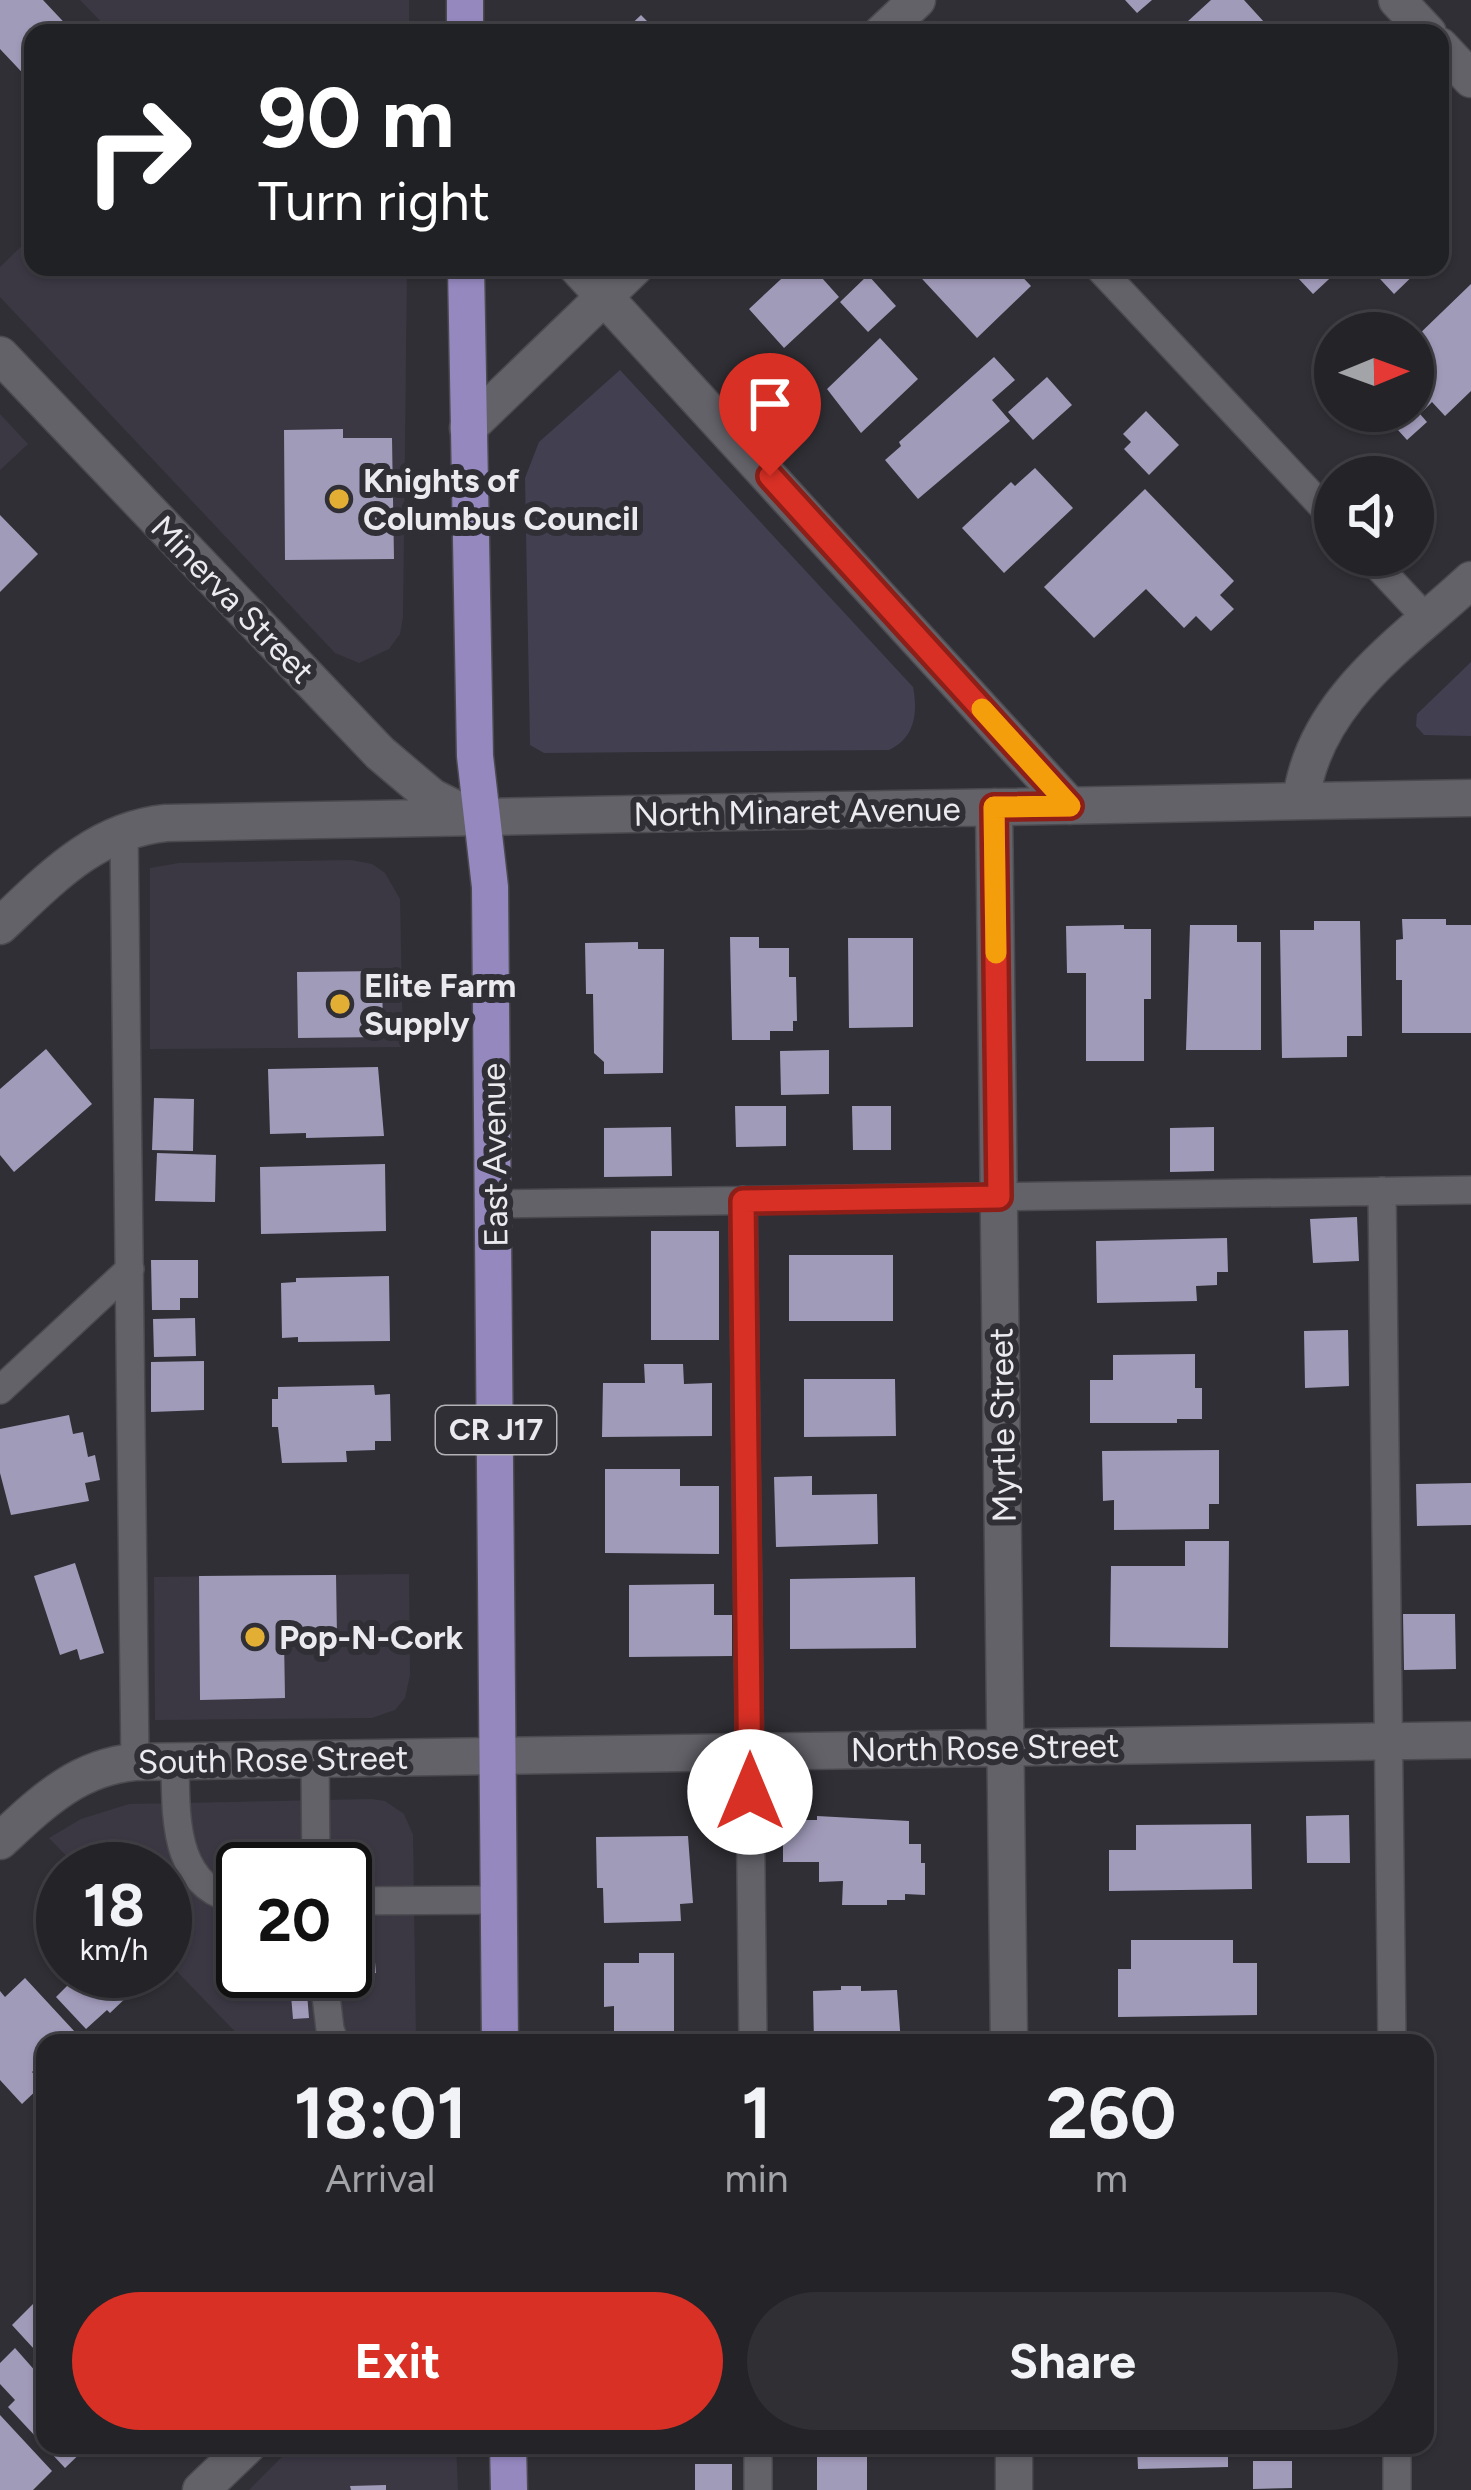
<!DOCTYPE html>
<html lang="en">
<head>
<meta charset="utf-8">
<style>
	:root { --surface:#242328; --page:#302f34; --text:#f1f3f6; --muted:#a3a4a8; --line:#414045; --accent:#d93025 }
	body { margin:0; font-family:Figtree,sans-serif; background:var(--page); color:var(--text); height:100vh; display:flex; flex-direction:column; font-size:45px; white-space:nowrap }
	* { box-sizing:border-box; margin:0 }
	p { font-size:39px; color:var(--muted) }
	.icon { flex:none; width:66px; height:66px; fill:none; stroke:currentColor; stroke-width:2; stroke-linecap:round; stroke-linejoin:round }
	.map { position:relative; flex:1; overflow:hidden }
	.details { position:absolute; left:36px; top:2034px; width:1398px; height:420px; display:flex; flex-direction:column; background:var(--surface); border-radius:24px; box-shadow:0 3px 9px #0004,0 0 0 3px var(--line) }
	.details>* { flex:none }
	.guide { position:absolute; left:24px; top:24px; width:1425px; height:252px; border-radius:24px; box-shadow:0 3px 9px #0004,0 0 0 3px var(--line); background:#202124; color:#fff; overflow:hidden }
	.needle { width:78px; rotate:89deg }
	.controls { position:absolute; left:1314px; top:312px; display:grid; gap:24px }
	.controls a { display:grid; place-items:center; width:120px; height:120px; border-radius:50%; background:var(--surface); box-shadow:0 3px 9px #0004,0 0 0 3px var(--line); font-size:60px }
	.speed { position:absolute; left:36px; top:1842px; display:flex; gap:24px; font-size:60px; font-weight:700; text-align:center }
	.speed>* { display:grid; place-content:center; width:156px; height:156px; border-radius:50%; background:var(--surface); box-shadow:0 3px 9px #0004,0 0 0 3px var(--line); line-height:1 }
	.speed small { font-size:30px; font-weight:400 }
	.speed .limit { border:6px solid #111; border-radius:18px; background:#fff; color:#111 }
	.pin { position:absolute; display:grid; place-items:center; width:102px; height:102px; color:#fff; margin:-123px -51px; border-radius:50% 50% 50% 0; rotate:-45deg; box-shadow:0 0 12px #0007 }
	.pin .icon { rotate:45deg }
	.me { position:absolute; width:132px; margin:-66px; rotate:0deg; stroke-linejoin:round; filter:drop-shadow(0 0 9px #0008) }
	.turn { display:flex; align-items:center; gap:42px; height:252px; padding:0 36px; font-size:54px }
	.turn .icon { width:156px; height:156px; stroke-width:2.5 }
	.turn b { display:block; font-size:84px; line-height:102px }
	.eta { display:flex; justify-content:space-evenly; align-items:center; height:204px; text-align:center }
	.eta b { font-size:72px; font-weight:700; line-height:84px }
	.button { display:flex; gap:24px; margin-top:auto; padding:24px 36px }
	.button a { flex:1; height:138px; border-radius:72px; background:var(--accent); color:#fff; font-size:48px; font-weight:700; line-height:138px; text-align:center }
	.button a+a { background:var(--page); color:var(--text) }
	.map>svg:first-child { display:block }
	.built { fill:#3b3844; fill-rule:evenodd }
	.green { fill:#423f50 }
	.building { fill:#a19bba }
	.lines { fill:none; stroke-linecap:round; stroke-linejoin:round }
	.lane-casing { stroke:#4b4a4f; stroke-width:30 }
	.street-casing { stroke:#4b4a4f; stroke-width:39 }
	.primary-casing { stroke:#4b4a4f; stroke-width:39 }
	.lane { stroke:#636269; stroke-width:27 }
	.street { stroke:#636269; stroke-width:36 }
	.primary { stroke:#9588bf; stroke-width:36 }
	.route-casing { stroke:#8d1f18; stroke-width:30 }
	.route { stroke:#d93025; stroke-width:21 }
	.slow { stroke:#f59e0b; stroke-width:21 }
	.poi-dot { fill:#e2ae34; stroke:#302f35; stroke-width:4.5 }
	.labels { text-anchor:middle; stroke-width:12; stroke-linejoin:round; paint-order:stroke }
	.shield { fill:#302f35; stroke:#b3b2b6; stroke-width:3 }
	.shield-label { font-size:30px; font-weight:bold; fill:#ebeaee }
	.poi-label { font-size:33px; font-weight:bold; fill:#ebeaee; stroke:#302f35; text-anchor:start }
	.street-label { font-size:33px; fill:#ebeaee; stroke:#302f35 }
</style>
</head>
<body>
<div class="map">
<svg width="1471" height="2490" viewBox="0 0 1471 2490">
	<rect width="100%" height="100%" fill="#302f35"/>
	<path class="built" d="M80 0H409V33H112Z
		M33 235V267H407L403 617 400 634 389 649 359 663 335 653 0 297V267Z
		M0 414 28 444 0 470Z
		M351 860 372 864 385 873 400 899 403 1047 150 1049V868L179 863Z
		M409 1574 410 1675 405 1698 395 1710 372 1718 155 1720 154 1577Z
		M371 1799 385 1801 404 1814 413 1835 416 2043H246L165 1959V1869H79L49 1838 81 1819 129 1804ZM243 1869H345V1971H243Z
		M294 2445H456L458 2490H249Z"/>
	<path class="green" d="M620 370 913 687C918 713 915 738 889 750L544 753 530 745 525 478 539 442Z
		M1471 662V736L1424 735 1416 726 1417 714Z"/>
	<path class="building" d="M0 0H43L74 33H33V84L0 49Z
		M1125 0H1152L1137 13Z
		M1211 0H1244L1274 33H1175Z
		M641 15 652 26 655 22 666 33H622Z
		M794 267H834L822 278 839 297 784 348 749 309Z
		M911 267H1013L1031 286 977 338Z
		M1309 267H1342L1313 294 1298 278Z
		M1369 267H1422L1394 294Z
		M868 275 896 306 868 332 840 302Z
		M1471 284V391L1445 416 1432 402 1420 414 1427 422 1407 440 1388 419 1396 411H1413V340Z
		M880 338 918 379 861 433 827 389Z
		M994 357 1015 380 992 400 1010 421 918 499 885 460 901 446 899 442Z
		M1047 377 1072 405 1033 440 1008 412Z
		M1146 411 1179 445 1149 475 1124 449 1131 442 1123 434Z
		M343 429V438H392L394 559 285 560 284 430Z
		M1035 468 1073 508 1004 573 962 528 1011 482 1015 486Z
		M1145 489 1234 581 1220 595 1234 609 1211 631 1196 616 1184 628 1146 589 1094 638 1044 587Z
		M0 515 38 554 0 592Z
		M1402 919H1446V925H1471V1033H1402V980H1396V940L1403 939Z
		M1314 921H1360L1362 1036H1347V1057L1282 1058 1280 930H1314Z
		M1124 925V929H1151V999H1144V1061H1086V973H1067L1066 926Z
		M1190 925H1237V942H1261V1050H1186Z
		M730 937H759V948H789V977H796L797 1021H793V1031H770V1040H732Z
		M848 938H913V1027L849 1028Z
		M638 942V949H664L663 1073 604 1074V1062L594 1053 593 994H586L585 943Z
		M382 971 383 1037 298 1038 297 972Z
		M46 1049 92 1104 14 1172 0 1155V1089Z
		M829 1050V1094L781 1095 780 1051Z
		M378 1067 384 1136 306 1138V1133L270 1134 268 1069Z
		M154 1098 194 1099 193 1151 152 1150Z
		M735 1106H786V1146L736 1147Z
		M852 1106H891V1150H853Z
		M671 1127 672 1176 604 1177V1128Z
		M1214 1127V1171L1170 1172V1128Z
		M157 1153 216 1155 215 1202 155 1201Z
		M385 1164 386 1231 261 1234 260 1167Z
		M1357 1217 1359 1261 1313 1263 1310 1219Z
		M651 1231H719V1340H651Z
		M1227 1238 1228 1272H1217V1285L1196 1286 1197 1301 1097 1303 1096 1241Z
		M789 1255H893V1321H789Z
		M151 1260H198V1298H180V1310H152Z
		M389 1276 390 1341 298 1342V1337L282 1338 281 1283 296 1282V1278Z
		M195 1318 196 1356 154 1357 153 1319Z
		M1348 1330 1349 1386 1305 1388 1304 1331Z
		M1195 1354V1388H1202V1419H1177V1423H1090V1380H1113V1355Z
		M204 1361V1410L151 1412V1362Z
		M644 1364H683L684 1384 712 1383V1436L602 1437 603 1383H645Z
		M804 1379H895L896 1436 804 1437Z
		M374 1385 375 1395 390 1394 391 1441H375V1450L346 1451 347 1462 282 1463 278 1427H272V1399H278V1387Z
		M69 1415 73 1434 83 1432 88 1457 95 1455 100 1480 85 1483 89 1501 11 1515 0 1473V1429Z
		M1219 1450V1504H1209V1529L1114 1530V1500L1103 1501 1102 1451Z
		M605 1469H680V1486H719V1554L605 1553Z
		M812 1476V1495L877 1494 878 1544 776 1547 774 1477Z
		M1471 1483V1525L1417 1526 1416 1484Z
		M1185 1541H1229L1228 1648 1110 1647 1111 1566H1185Z
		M75 1563 104 1653 80 1660 77 1649 60 1655 34 1576Z
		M336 1575 337 1637 284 1638 285 1698 200 1700 199 1576Z
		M915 1577 916 1648 790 1649V1579Z
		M714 1584V1615H732V1656L629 1657V1585Z
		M1403 1614H1455L1456 1669 1404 1670Z
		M1349 1815 1350 1863H1307L1306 1816Z
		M817 1816 909 1821V1844H921V1863H925V1895L905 1894V1900H887V1905H842L843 1881 819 1882V1862H783V1820H817Z
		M1251 1824 1252 1889 1109 1891V1850H1136V1825Z
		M688 1836 693 1903 680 1904 681 1921 604 1923 603 1888H597L596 1837Z
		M372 1929 376 1973 281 1983 280 1971H345V1932Z
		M63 1931V1966L46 1948Z
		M1131 1940H1233V1963H1257V2015L1118 2017V1969H1131Z
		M639 1953H674V2037H704V2043H614V2006L604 2007V1963H639Z
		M67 1971H154L110 2013 107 2010 86 2029 56 1997 75 1978Z
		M25 1978 75 2032 63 2043H45V2060L32 2072 43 2084 22 2104 0 2080V1991L5 1997Z
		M841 1986H861V1991L897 1990 901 2043H814L813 1991 841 1990Z
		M307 1993 309 2018 293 2019 291 1995Z
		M39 2298 45 2304V2361L12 2325Z
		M15 2348 45 2382V2445H89L65 2468 8 2407 15 2400 0 2384V2363Z
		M0 2415 52 2471 33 2490H0Z
		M1137 2445H1228V2467L1138 2469Z
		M817 2457H867V2490H817Z
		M1253 2461H1292V2488L1253 2489Z
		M695 2464H732V2490H695Z
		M386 2485V2490H351L350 2486Z"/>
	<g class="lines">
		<defs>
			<path id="lane" d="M1098 267 1335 520
				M1367 555 1428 620
				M124 831 135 1762
				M1382 1191 1392 2043
				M743 1200 753 2043
				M495 1204 1471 1190
				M0 1390 130 1269
				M315 1758 316 1869
				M175 1761C176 1817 172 1891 243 1901
				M345 1901 498 1900
				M323 1971 330 2029 335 2043
				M758 2445V2490
				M1397 2445V2490"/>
			<path id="street" d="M1397 0 1428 33
				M882 33 917 0
				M1440 46 1471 79
				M577 267 1070 806
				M0 355 380 753 432 797 466 814
				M468 428 635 267
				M1301 801C1313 701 1402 644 1471 580
				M994 807 1009 2043
				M0 926C50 879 95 830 166 823L1471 798
				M0 1841C41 1803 77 1767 135 1762L1471 1740
				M1014 2445V2490
				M201 2490 248 2445"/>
			<path id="primary" d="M465 33V0
				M466 267 475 756 490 887 500 2043
				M508 2445 509 2490"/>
		</defs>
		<use href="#lane" class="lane-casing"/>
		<use href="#street" class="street-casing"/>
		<use href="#primary" class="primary-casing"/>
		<use href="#lane" class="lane"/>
		<use href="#street" class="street"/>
		<use href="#primary" class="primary"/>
	</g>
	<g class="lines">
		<defs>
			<path id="route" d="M750 1792 743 1201 999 1197 994 807 1070 806 770 476"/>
		</defs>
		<use href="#route" class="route-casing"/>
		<use href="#route" class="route"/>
		<path class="slow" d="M982 709 1070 806 994 807 996 953"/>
	</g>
	<g class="poi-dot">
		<circle cx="339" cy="499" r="12"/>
		<circle cx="340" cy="1004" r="12"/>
		<circle cx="255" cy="1637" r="12"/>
	</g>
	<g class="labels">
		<rect class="shield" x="436" y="1406" width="120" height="48" rx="9"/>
		<g class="shield-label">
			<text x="496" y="1440">CR J17</text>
		</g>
		<g class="poi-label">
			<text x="363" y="492">Knights of<tspan x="363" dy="38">Columbus Council</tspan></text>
			<text x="364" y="997">Elite Farm<tspan x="364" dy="38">Supply</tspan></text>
			<text x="279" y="1649">Pop-N-Cork</text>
		</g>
		<g class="street-label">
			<text transform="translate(233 599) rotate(46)" y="12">Minerva Street</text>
			<text transform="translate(797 811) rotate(-1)" y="12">North Minaret Avenue</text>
			<text transform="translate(494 1155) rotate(-91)" y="12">East Avenue</text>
			<text transform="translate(1002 1425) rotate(-91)" y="12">Myrtle Street</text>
			<text transform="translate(985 1747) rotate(-1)" y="12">North Rose Street</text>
			<text transform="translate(273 1759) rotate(-1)" y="12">South Rose Street</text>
		</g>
	</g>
</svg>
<div class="controls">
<a><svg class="needle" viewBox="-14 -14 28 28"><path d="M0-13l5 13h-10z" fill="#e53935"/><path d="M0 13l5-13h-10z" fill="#a3a4a8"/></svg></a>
<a><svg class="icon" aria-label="sound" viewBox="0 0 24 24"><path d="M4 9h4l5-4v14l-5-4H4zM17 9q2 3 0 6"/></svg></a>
</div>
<div class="speed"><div>18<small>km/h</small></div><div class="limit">20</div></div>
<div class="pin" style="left:770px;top:476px;background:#d93025"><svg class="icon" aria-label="arrive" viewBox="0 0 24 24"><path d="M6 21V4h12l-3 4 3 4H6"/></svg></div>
<svg class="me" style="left:750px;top:1792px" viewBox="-20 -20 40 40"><circle r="19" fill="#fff"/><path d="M0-13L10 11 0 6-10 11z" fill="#d93025"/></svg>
<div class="guide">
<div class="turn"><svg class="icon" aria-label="right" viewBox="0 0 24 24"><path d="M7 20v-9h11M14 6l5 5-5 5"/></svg><div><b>90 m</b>Turn right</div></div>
</div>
<section class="details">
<div class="eta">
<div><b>18:01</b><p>Arrival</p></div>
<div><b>1</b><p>min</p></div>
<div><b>260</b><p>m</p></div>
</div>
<div class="button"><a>Exit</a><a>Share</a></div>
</section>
</div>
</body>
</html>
